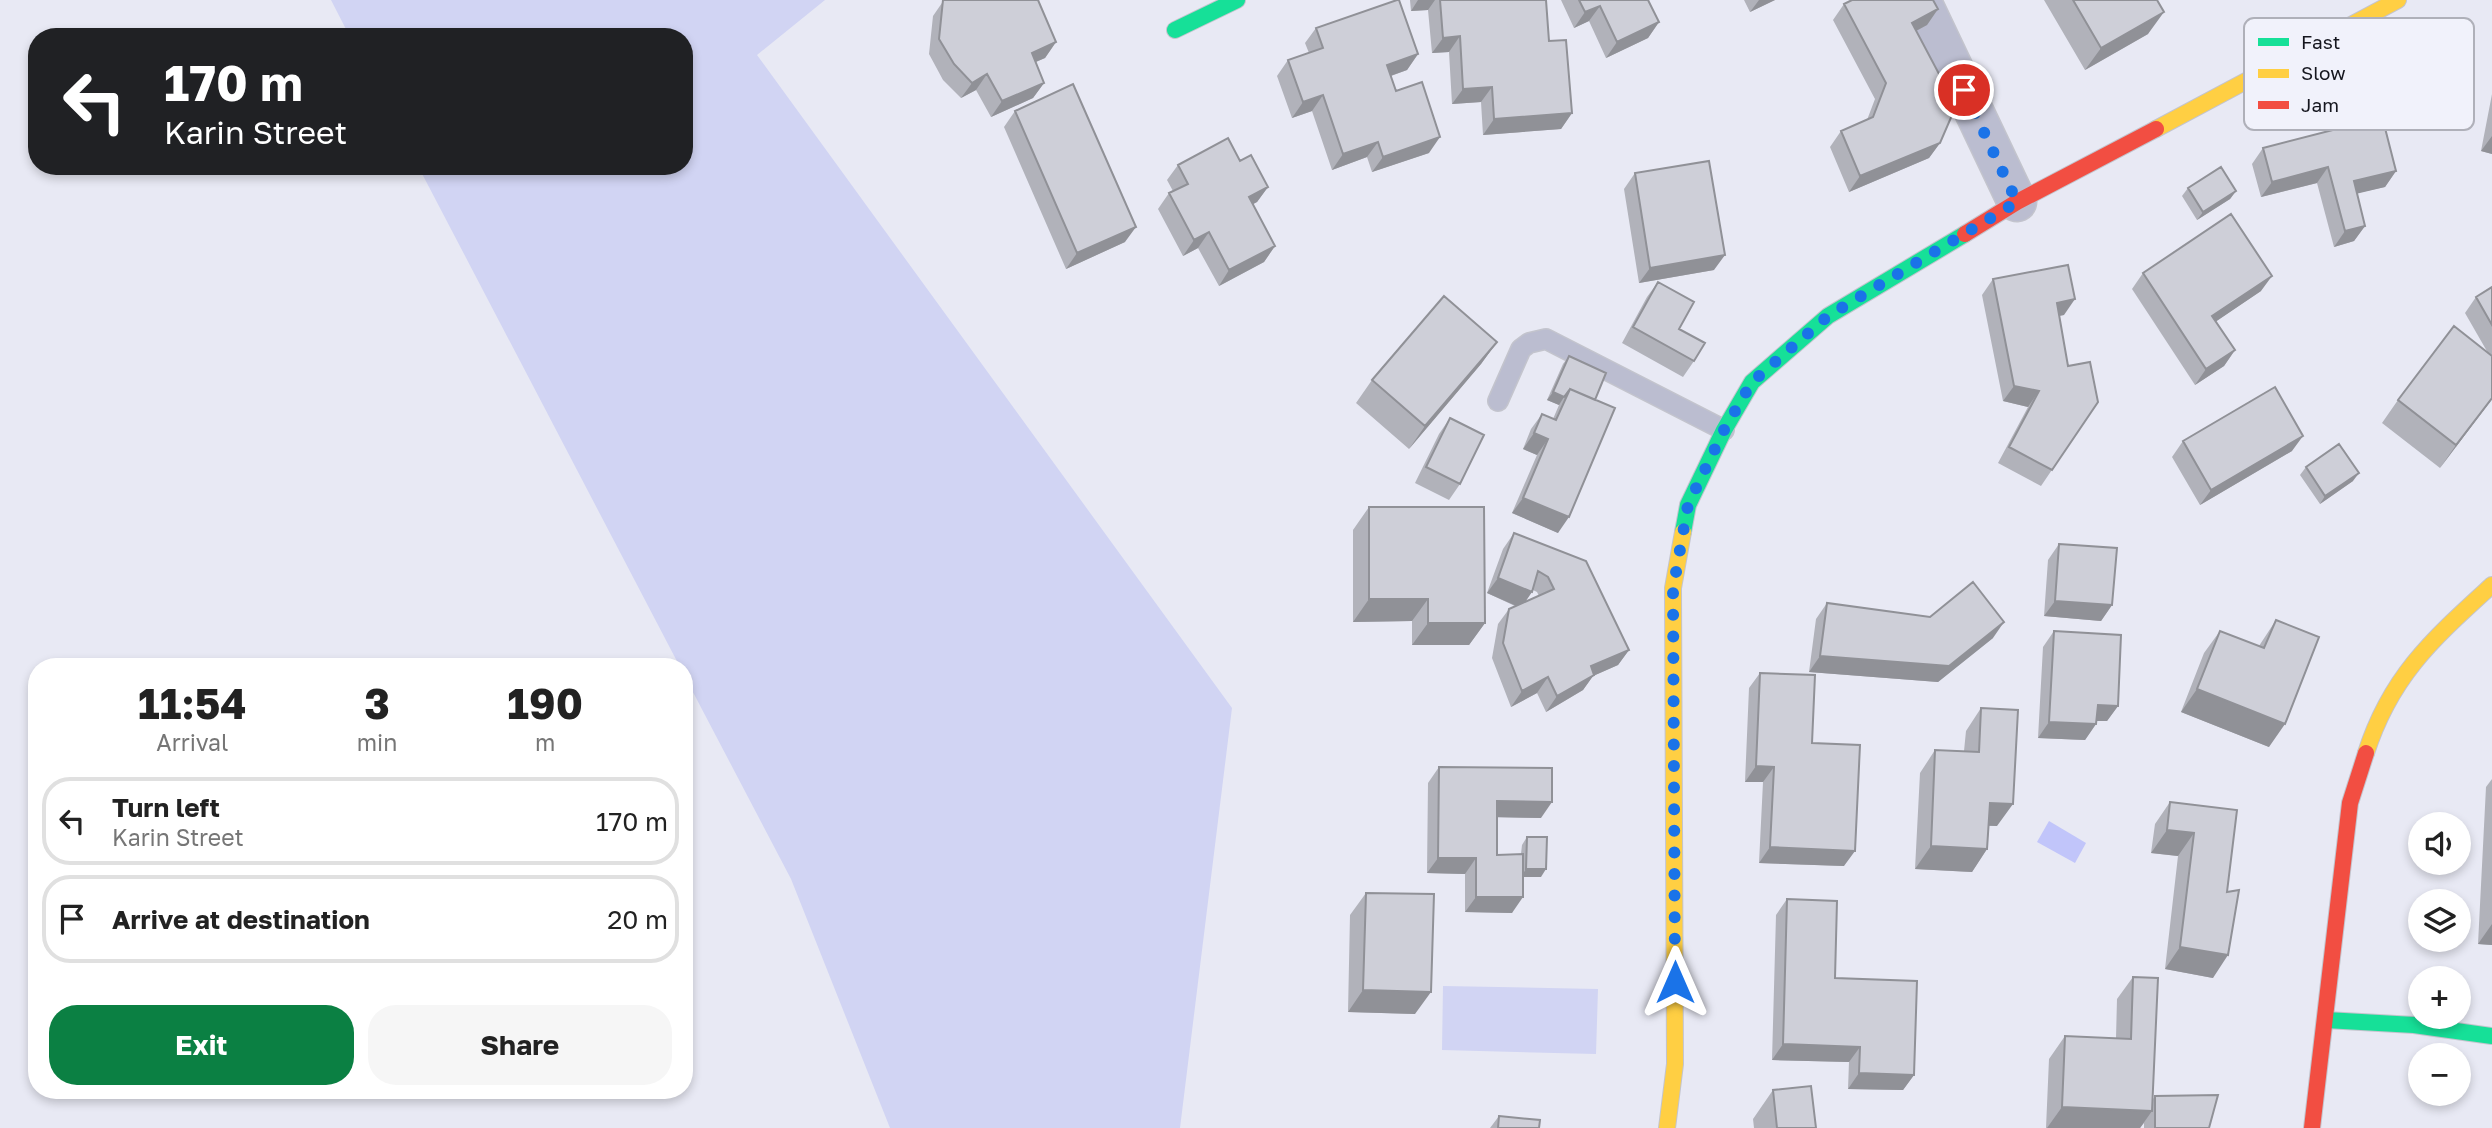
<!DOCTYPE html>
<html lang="en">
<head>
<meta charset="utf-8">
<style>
	:root { --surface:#fff; --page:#f6f6f6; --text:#222; --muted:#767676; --line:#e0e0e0; --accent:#0b8043 }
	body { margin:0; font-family:"Golos Text",sans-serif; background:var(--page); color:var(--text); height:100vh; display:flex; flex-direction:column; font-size:26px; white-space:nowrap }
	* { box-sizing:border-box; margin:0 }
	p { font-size:23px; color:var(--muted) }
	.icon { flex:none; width:38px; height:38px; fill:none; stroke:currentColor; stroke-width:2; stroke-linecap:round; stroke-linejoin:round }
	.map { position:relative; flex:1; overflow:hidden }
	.sheet { position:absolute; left:28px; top:658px; width:665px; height:441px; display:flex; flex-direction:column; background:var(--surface); border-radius:28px; box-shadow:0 4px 10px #0003 }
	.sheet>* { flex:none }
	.guide { position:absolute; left:28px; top:28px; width:665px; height:147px; border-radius:28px; box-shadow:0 4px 10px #0003; background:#202124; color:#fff; overflow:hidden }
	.fabs { position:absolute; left:2408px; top:812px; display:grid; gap:14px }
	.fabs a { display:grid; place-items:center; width:63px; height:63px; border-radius:50%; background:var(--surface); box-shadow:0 4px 10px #0003; font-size:35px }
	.pin { position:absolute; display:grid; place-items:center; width:60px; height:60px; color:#fff; margin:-30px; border:4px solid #fff; border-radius:50%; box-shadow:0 2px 7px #0007 }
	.me { position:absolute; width:77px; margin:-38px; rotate:0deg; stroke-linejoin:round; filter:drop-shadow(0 0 5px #0008) }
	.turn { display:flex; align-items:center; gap:24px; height:147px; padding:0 21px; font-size:32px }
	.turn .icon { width:91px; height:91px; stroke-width:2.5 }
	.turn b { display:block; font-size:49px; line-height:60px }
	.eta { display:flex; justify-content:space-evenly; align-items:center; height:119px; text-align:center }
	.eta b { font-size:42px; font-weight:700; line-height:49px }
	.action { display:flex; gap:14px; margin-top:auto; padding:14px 21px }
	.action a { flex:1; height:80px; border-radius:28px; background:var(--accent); color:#fff; font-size:28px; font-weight:700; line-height:80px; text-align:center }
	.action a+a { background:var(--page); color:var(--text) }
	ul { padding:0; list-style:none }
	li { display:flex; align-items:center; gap:21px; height:88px; margin:0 14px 10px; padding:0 7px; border:4px solid var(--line); border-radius:28px }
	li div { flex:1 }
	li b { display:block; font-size:26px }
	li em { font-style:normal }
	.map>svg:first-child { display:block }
	.green { fill:#d1d4f3 }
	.water { fill:#c1c5fa }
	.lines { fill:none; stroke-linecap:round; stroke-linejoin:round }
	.lane-casing { stroke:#c3c4cd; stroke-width:22 }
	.street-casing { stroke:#c3c4cd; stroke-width:41 }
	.fast-casing { stroke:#c3c4cd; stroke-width:18 }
	.slow-casing { stroke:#c3c4cd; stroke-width:18 }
	.jam-casing { stroke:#c3c4cd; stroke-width:18 }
	.lane { stroke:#bbbdd0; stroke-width:19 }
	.street { stroke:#bbbdd0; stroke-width:38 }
	.fast { stroke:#16e098; stroke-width:16 }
	.slow { stroke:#ffcf43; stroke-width:16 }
	.jam { stroke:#f24e42; stroke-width:16 }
	.wall { fill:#b1b2ba; fill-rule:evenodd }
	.shaded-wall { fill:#909197 }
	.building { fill:#cecfd8; stroke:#909197; stroke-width:2 }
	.route { stroke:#1a73e8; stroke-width:12; stroke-dasharray:0 21.6 }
	.key { fill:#f1f2fb; stroke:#afb0b9; stroke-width:2 }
	.key-label { font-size:19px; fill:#15161e }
</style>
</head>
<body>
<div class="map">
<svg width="2492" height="1128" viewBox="0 0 2492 1128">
	<rect width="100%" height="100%" fill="#e8e9f4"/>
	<path class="green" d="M331 0H825L757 55 1232 708 1180 1128H890L791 879 684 675V667H680L418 166H684V37H350Z
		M1443 986 1598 989 1596 1054 1442 1050Z"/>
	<path class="water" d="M2049 821 2086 843 2075 863 2037 842Z"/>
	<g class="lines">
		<defs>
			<path id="lane" d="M1498 401 1521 349 1529 343 1546 339 1724 430"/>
			<path id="street" d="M1921 0 2017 202"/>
			<path id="fast" d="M1175 30 1237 0
				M1683 532 1688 505 1724 430 1752 382 1828 316 1965 234
				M2326 1020 2414 1025 2492 1036"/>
			<path id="slow" d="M2156 129 2398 0
				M2366 753C2391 675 2434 638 2492 585
				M1667 1128 1675 1064 1673 588 1683 532"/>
			<path id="jam" d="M1965 234 2017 202 2156 129
				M2312 1128 2350 803 2366 753"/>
		</defs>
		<use href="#lane" class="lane-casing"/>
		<use href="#street" class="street-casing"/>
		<use href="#fast" class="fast-casing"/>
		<use href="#slow" class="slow-casing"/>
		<use href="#jam" class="jam-casing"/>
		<use href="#lane" class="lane"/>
		<use href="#street" class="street"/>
		<use href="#fast" class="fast"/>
		<use href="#slow" class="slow"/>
		<use href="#jam" class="jam"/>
	</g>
	<path class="wall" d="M944 0 1056 42 1045 58 1036 62 1044 83 1033 98 991 117 976 90 961 98 943 80 929 54 933 16Z
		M1410 0H1546L1549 41 1572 113 1561 129 1483 135 1481 102 1452 104 1449 52 1432 53 1428 10 1411 11Z
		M1561 0H1648L1659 22 1648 38 1606 58 1589 21 1574 28Z
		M1744 0H1775L1750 12Z
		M2044 0H2157L2148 34 2085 70Z
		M1844 4 1938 9 1927 25 1916 31 1940 143 1929 158 1849 192 1830 147 1841 131 1867 120 1875 99 1833 20Z
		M1316 28 1418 54 1407 70 1391 76 1396 91 1429 153 1372 172 1367 157 1332 170 1312 111 1292 118 1277 76 1288 60 1309 53 1305 43Z
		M2355 90 2396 171 2385 187 2357 193 2365 226 2354 241 2334 247 2317 183 2261 197 2252 164 2263 148 2350 126 2344 106Z
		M2492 94V154L2481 151Z
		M1015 111 1125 242 1066 269 1004 127Z
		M1240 161 1268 187 1257 202 1253 204 1275 246 1264 262 1219 286 1198 248 1183 256 1158 209 1169 193 1173 191 1167 180 1178 165Z
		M1635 173 1714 270 1639 283 1624 189Z
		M2188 188 2236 191 2230 199 2197 220 2182 196Z
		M2143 273 2261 291 2216 321 2235 350 2224 366 2195 385 2132 289Z
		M1993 279 2064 315 2059 316 2068 366 2098 402 2041 486 1998 463 2028 407 2003 401 1982 295Z
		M1658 282 1694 361 1683 377 1622 343 1647 297Z
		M2492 287V399L2440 468 2382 423 2398 400 2488 353 2465 313 2476 297Z
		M1497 342 1481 364 1409 449 1356 403 1372 380Z
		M1569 356 1595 400 1558 533 1512 513 1537 455 1523 449 1531 429 1542 414 1553 419 1559 405 1547 400 1563 364Z
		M1450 418 1460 484 1449 500 1415 483 1439 434Z
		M2183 441 2292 451 2200 505 2172 457Z
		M2306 467 2353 481 2320 504 2300 475Z
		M1369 507 1485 623 1469 645H1412V621L1353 622V530Z
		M1514 533 1629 650 1618 665 1593 676 1583 690 1546 712 1537 693 1511 707 1492 658 1498 624 1509 609 1515 606 1487 593 1503 549ZM1533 590 1537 592 1539 596 1525 601Z
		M2059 544 2112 605 2101 621 2044 616 2048 560Z
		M1827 603 1993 638 1938 682 1809 672 1816 619Z
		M2276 620 2269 747 2181 712 2204 653 2220 631 2259 646Z
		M2054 631 2118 706 2107 721H2097L2096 724 2085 740 2038 738 2043 647Z
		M1760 673 1812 743 1844 866 1759 863 1763 782H1745L1749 688Z
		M1981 708 1997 826H1989L1987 849 1972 872 1915 869 1920 773 1935 750 1964 751 1966 731Z
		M1439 767 1541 818 1497 817V855L1521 854 1522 845 1527 837 1541 877H1523L1512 913 1465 912V874L1427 873 1428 783Z
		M2492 779V945L2478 944 2486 787Z
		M2170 802 2237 810 2227 892 2213 978 2165 969 2178 856 2151 853 2155 824Z
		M1366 893 1415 1014 1348 1012 1350 915Z
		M1787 899 1835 978 1914 1075 1903 1090 1848 1089 1849 1062 1772 1060 1776 915Z
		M2133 977 2153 1099 2155 1096 2209 1128H2144V1123L2140 1128H2046L2049 1059 2065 1036 2116 1038 2117 999Z
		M1773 1090 1816 1128H1754L1753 1119Z
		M1499 1116 1539 1128H1490Z"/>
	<path class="shaded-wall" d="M1418 0H1435L1428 10 1411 11Z
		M1759 0H1775L1750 12Z
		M1600 6 1589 21 1574 28 1585 12Z
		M1938 9 1927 25 1901 39 1912 23Z
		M2164 12 2148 34 2085 70 2101 48Z
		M1659 22 1648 38 1606 58 1617 42Z
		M1460 36 1449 52 1432 53 1443 38Z
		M1056 42 1045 58 1021 68 1032 53Z
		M1418 54 1407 70 1376 81 1387 65Z
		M987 74 976 90 961 98 972 83Z
		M1044 83 1033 98 991 117 1002 101Z
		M1492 87 1481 102 1452 104 1463 89Z
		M1323 95 1312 111 1292 118 1303 102Z
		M1572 113 1561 129 1483 135 1494 119Z
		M2492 136V154L2481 151Z
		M1440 137 1429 153 1372 172 1383 157Z
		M1378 142 1367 157 1332 170 1343 154Z
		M1940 143 1929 158 1849 192 1860 176Z
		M2328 167 2317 183 2261 197 2272 182Z
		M2396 171 2385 187 2343 197 2354 181Z
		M1268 187 1257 202 1238 212 1249 197Z
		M2236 191 2230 199 2197 220 2203 212Z
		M2365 226 2354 241 2334 247 2345 231Z
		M1136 227 1125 242 1066 269 1077 253Z
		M1209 232 1198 248 1183 256 1194 240Z
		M1275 246 1264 262 1219 286 1229 270Z
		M1725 255 1714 270 1639 283 1650 268Z
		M2272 276 2261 291 2202 331 2212 316Z
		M2075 299 2064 315 2046 318 2057 303Z
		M1497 342 1481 364 1409 449 1425 426Z
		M2235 350 2224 366 2195 385 2206 369Z
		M2014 386 2039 391 2028 407 2003 401Z
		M1553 392 1564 397 1559 405 1547 400Z
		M2492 398V399L2440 468 2456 445Z
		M1534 433 1548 439 1537 455 1523 449Z
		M2303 436 2292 451 2200 505 2211 490Z
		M2359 473 2353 481 2320 504 2325 496Z
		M1523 498 1569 517 1558 533 1512 513Z
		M1498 578 1532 592 1521 608 1487 593Z
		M1369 599H1428L1412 621 1353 622Z
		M2055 601 2112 605 2101 621 2044 616Z
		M2004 622 1993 638 1938 682 1809 672 1820 656Z
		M1428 623H1485L1469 645H1412Z
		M1629 650 1618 665 1593 676 1583 690 1546 712 1557 696 1591 666Z
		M1548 677 1537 693 1511 707 1522 691Z
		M2197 689 2285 724 2269 747 2181 712Z
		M2098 705 2118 706 2107 721H2087Z
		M2049 722 2096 724 2085 740 2038 738Z
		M1756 766 1774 767 1763 782H1745Z
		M1497 801 1552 802 1541 818 1486 817Z
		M1990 803 2013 804 1997 826 1974 825Z
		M2167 830 2194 833 2178 856 2151 853Z
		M1931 846 1987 849 1972 872 1915 869Z
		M1770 847 1855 851 1844 866 1759 863Z
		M1438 858H1476L1465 874 1427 873Z
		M1526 869H1546L1541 877H1521Z
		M1476 897H1523L1512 913 1465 912Z
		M2492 924V945L2478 944Z
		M2180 947 2228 955 2213 978 2165 969Z
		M1363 990 1431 992 1415 1014 1348 1012Z
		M1783 1044 1860 1047 1849 1062 1772 1060Z
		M1859 1073 1914 1075 1903 1090 1848 1089Z
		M2062 1107 2152 1111 2140 1128H2047Z"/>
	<path class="building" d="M943 0H1038L1056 42 1032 53 1044 83 1002 101 987 74 972 83 954 64 939 39Z
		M1397 0H1399L1418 54 1387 65 1396 91 1422 82 1440 137 1383 157 1378 142 1343 154 1323 95 1303 102 1288 60 1323 48 1316 28Z
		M1440 0H1546L1549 41 1566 40 1572 113 1494 119 1492 87 1463 89 1460 36 1443 38Z
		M1579 0H1648L1659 22 1617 42 1600 6 1585 12Z
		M1852 0H1933L1938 9 1912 23 1956 106 1940 143 1860 176 1841 131 1873 117 1886 83 1844 4Z
		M2073 0H2157L2164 12 2101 48Z
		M1073 84 1136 227 1077 253 1015 111Z
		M2374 85 2396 171 2354 181 2365 226 2345 231 2328 167 2272 182 2263 148 2364 122 2355 90Z
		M1228 138 1240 161 1251 155 1268 187 1249 197 1275 246 1229 270 1209 232 1194 240 1169 193 1188 184 1178 165Z
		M1709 161 1725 255 1650 268 1635 173Z
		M2221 167 2236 191 2203 212 2188 188Z
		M2231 214 2272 276 2212 316 2235 350 2206 369 2143 273Z
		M2068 265 2075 299 2057 303 2068 366 2090 362 2098 402 2052 470 2009 447 2039 391 2014 386 1993 279Z
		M1658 282 1694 302 1679 329 1705 343 1694 361 1633 327Z
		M2492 287V325L2476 297Z
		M1444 296 1497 342 1425 426 1372 380Z
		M2454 326 2492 356V398L2456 445 2398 400Z
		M1569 356 1606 373 1595 400 1570 389 1564 397 1553 392Z
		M2275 387 2303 436 2211 490 2183 441Z
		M1570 389 1615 408 1569 517 1523 498 1548 439 1534 433 1542 414 1556 420Z
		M1450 418 1484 435 1460 484 1426 467Z
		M2339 444 2359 473 2325 496 2306 467Z
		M1369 507H1484L1485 623H1428V599H1369Z
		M1514 533 1586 561 1629 650 1591 666 1594 675 1557 696 1548 677 1522 691 1503 643 1509 609 1554 589 1548 577 1538 571 1532 592 1498 578Z
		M2059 544 2117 548 2112 605 2055 601Z
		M1973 582 2004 622 1949 666 1820 656 1827 603 1930 617Z
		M2276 620 2319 637 2285 724 2197 689 2220 631 2264 648Z
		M2054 631 2121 635 2118 706 2098 705 2096 724 2049 722Z
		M1760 673 1815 675 1812 743 1860 745 1855 851 1770 847 1774 767 1756 766Z
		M1981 708 2018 710 2013 804 1990 803 1987 849 1931 846 1935 750 1979 752Z
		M1439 767 1552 768V802L1497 801V855L1523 854V897H1476V858H1438Z
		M2170 802 2237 810 2227 892 2239 890 2228 955 2180 947 2194 833 2167 830Z
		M1527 837H1547L1546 869H1526Z
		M1366 893 1434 894 1431 992 1363 990Z
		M1787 899 1837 901 1835 978 1917 981 1914 1075 1859 1073 1860 1047 1783 1044Z
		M2133 977 2158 978 2152 1111 2062 1107 2065 1036 2131 1039Z
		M1811 1086 1816 1128H1777L1773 1090Z
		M2218 1095 2209 1128H2155V1096Z
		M1499 1116 1540 1120 1539 1128H1498Z"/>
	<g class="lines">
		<path class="route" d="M1675 982 1673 589 1688 505 1724 430 1752 382 1828 316 2017 202 1964 90"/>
	</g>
	<rect x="2244" y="18" width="230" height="112" rx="10" class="key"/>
	<rect x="2258" y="38" width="31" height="8" fill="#16e098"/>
	<rect x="2258" y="69" width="31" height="9" fill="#ffcf43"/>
	<rect x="2258" y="101" width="31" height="8" fill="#f24e42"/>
	<g class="key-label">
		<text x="2301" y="49">Fast</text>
		<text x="2301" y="80">Slow</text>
		<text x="2301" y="112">Jam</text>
	</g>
</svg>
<div class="fabs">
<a><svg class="icon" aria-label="sound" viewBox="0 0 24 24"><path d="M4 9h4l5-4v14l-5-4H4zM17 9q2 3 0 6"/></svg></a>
<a><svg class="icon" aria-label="layers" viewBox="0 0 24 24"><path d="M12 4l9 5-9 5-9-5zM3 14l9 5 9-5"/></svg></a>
<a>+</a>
<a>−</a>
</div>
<div class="pin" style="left:1964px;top:90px;background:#d93025"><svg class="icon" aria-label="arrive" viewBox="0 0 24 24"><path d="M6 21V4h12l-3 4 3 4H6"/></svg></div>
<svg class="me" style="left:1675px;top:982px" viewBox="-20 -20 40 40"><path d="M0-17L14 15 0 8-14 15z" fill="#1a73e8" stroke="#fff" stroke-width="4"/></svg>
<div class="guide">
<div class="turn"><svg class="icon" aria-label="left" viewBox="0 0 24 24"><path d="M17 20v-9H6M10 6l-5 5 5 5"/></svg><div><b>170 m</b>Karin Street</div></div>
</div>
<section class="sheet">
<div class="eta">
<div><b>11:54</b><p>Arrival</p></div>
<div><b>3</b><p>min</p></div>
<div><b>190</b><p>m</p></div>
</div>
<ul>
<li><svg class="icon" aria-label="left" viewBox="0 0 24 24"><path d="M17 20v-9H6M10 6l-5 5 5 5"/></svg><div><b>Turn left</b><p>Karin Street</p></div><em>170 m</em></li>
<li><svg class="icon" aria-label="arrive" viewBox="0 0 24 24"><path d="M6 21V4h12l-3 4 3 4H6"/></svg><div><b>Arrive at destination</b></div><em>20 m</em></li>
</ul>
<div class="action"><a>Exit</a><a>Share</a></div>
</section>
</div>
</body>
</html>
